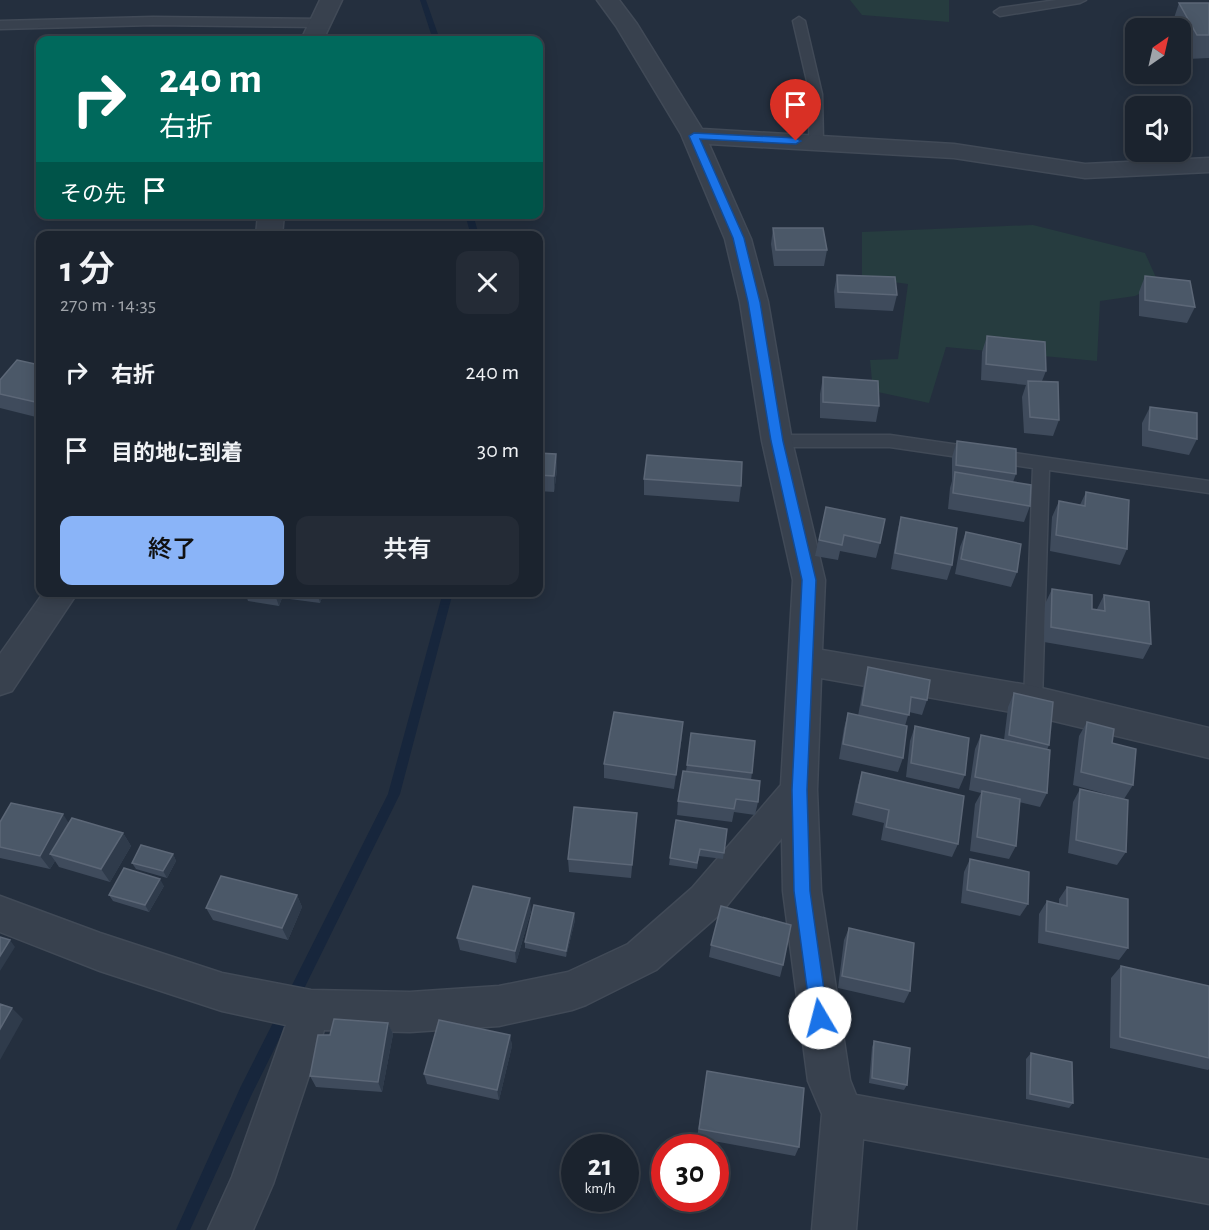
<!DOCTYPE html>
<html lang="ja">
<head>
<meta charset="utf-8">
<style>
	:root { --surface:#1b232e; --page:#242b36; --text:#f1f3f6; --muted:#a0a4aa; --line:#39404a; --accent:#8ab4f8 }
	body { margin:0; font-family:"Alegreya Sans","Noto Sans JP",sans-serif; background:var(--page); color:var(--text); height:100vh; display:flex; flex-direction:column; font-size:22px; white-space:nowrap }
	* { box-sizing:border-box; margin:0 }
	p { font-size:20px; color:var(--muted) }
	.icon { flex:none; width:33px; height:33px; fill:none; stroke:currentColor; stroke-width:2; stroke-linecap:round; stroke-linejoin:round }
	.map { position:relative; flex:1; overflow:hidden }
	.details { position:absolute; left:36px; top:231px; width:507px; height:366px; display:flex; flex-direction:column; background:var(--surface); border-radius:12px; box-shadow:0 3px 15px #0003,0 0 0 2px var(--line) }
	.details>* { flex:none }
	.guide { position:absolute; left:36px; top:36px; width:507px; height:183px; border-radius:12px; box-shadow:0 3px 15px #0003,0 0 0 2px var(--line); background:#00695c; color:#fff; overflow:hidden }
	.needle { width:39px; rotate:34deg }
	.buttons { position:absolute; left:1125px; top:18px; display:grid; gap:12px }
	.buttons a { display:grid; place-items:center; width:66px; height:66px; border-radius:12px; background:var(--surface); box-shadow:0 3px 15px #0003,0 0 0 2px var(--line); font-size:30px }
	.speed { position:absolute; left:561px; top:1134px; display:flex; gap:12px; font-size:30px; font-weight:700; text-align:center }
	.speed>* { display:grid; place-content:center; width:78px; height:78px; border-radius:50%; background:var(--surface); box-shadow:0 3px 15px #0003,0 0 0 2px var(--line); line-height:1 }
	.speed small { font-size:15px; font-weight:400 }
	.speed .limit { border:9px solid #d22; background:#fff; color:#111 }
	.pin { position:absolute; display:grid; place-items:center; width:51px; height:51px; color:#fff; margin:-62px -26px; border-radius:50% 50% 50% 0; rotate:-45deg; box-shadow:0 0 6px #0007 }
	.pin .icon { rotate:45deg }
	.me { position:absolute; width:66px; margin:-33px; rotate:352deg; stroke-linejoin:round; filter:drop-shadow(0 0 4px #0008) }
	.turn { display:flex; align-items:center; gap:21px; height:126px; padding:0 24px; font-size:27px }
	.turn .icon { width:78px; height:78px; stroke-width:2.5 }
	.turn b { display:block; font-size:42px; line-height:51px }
	.then { display:flex; align-items:center; height:57px; padding:0 24px; background:#0003; gap:12px; font-size:22px }
	.round { display:grid; place-items:center; flex:none; width:63px; height:63px; border-radius:12px; background:var(--page) }
	.summary { display:flex; align-items:center; justify-content:space-between; height:102px; padding:0 24px }
	h1 { font-size:36px; font-weight:600; line-height:45px }
	.button { display:flex; gap:12px; margin-top:auto; padding:12px 24px }
	.button a { flex:1; height:69px; border-radius:12px; background:var(--accent); color:#111; font-size:24px; font-weight:600; line-height:69px; text-align:center }
	.button a+a { background:var(--page); color:var(--text) }
	ul { padding:0; list-style:none }
	li { display:flex; align-items:center; gap:18px; height:78px; padding:0 24px }
	li div { flex:1 }
	li b { display:block; font-size:22px }
	li em { font-style:normal }
	.map>svg:first-child { display:block }
	.green { fill:#263c3f }
	.lines { fill:none; stroke-linecap:round; stroke-linejoin:round }
	.stream { fill:#17263c; fill-rule:evenodd }
	.lane-casing { stroke:#414a57; stroke-width:3 }
	.street-casing { stroke:#414a57; stroke-width:3 }
	.lane { fill:#38414e; fill-rule:evenodd }
	.street { fill:#38414e; fill-rule:evenodd }
	.wall { fill:#3f4b5c }
	.shaded-wall { fill:#2f3b4b }
	.building { fill:#4b5868; stroke:#5c6777; stroke-width:1.5 }
	.route { fill:#1a73e8; stroke:#114b97; stroke-width:1.5 }
</style>
</head>
<body>
<div class="map">
<svg width="1209" height="1230" viewBox="0 0 1209 1230">
	<rect width="100%" height="100%" fill="#242f3e"/>
	<path class="green" d="M850 0H949V22L862 15Z
		M1033 225 1145 253 1159 284 1135 296 1100 301 1097 361 946 347 929 403 873 391 870 360 898 359 908 284 862 278V232Z"/>
	<g class="lines">
		<path class="stream" d="M420 0H426L440 40H433Z
			M465 214H473L479 236H471Z
			M443 592H453L400 794 297 1003 292 1005 287 1003 286 999 287 995 388 794Z
			M285 1007 290 1009 291 1013 290 1017 251 1096 190 1230H176L241 1086 280 1009Z"/>
		<defs>
			<path id="lane" d="M1057 0H1086L1080 3 1000 16 994 12 1000 8Z
				M153 17 321 19 327 23 321 27 153 25 0 29V21Z
				M799 17 805 21 822 94 823 142 816 146 809 142 810 94 793 21Z
				M777 435H890L1209 481V493L1049 470 1042 701 1040 707 1033 709 1026 707 1024 701 1033 468 890 447H777L771 445 769 441 771 437Z"/>
			<path id="street" d="M320 0H342L323 40H301Z
				M597 0H619L637 24 702 129 954 144 1085 164 1209 158V172L1085 178 954 158 709 144 751 239 768 302 792 441 825 580 822 650 1033 686 1209 728V758L1033 716 821 678 817 790 821 891 850 1080 856 1095 1209 1160V1204L863 1139 856 1230H812L822 1114 808 1081 783 891 782 838 720 914 656 970 586 1005 572 1010 499 1026 410 1032 324 1030 273 1184 253 1230H208L232 1177 286 1025 222 1011 100 971 0 932V896L100 933 222 973 311 990 410 992 499 986 568 972 628 944 692 888 781 785 793 580 762 441 740 302 725 239 681 134 616 26Z
				M258 214H284L282 236H256Z
				M44 592H78L12 691 0 695V654Z"/>
		</defs>
		<use href="#lane" class="lane-casing"/>
		<use href="#street" class="street-casing"/>
		<use href="#lane" class="lane"/>
		<use href="#street" class="street"/>
	</g>
	<path class="wall" d="M1179 3H1209V58L1188 59 1180 44V28H1172L1171 27Z
		M773 228 827 250 824 266H774L771 244Z
		M837 275 897 295 893 311 835 308 834 291Z
		M1145 276 1195 307 1187 323 1139 316V292Z
		M987 336 1046 371 1042 381 1059 420 1053 436 1024 433 1022 397 1026 385 981 380 982 352Z
		M40 365V418L0 408V380Z
		M823 377 879 406 876 422 820 418V394Z
		M1150 407 1197 439 1189 455 1142 446V423Z
		M957 441 1016 474 1013 482 1030 506 1024 522 948 509 950 488 952 481V457Z
		M538 453 556 454 557 470 554 492 538 491Z
		M644 479 741 486 739 502 644 495Z
		M1086 492 1127 549 1120 565 1050 551 1052 517 1059 501 1080 505Z
		M826 507 880 543 876 558 840 551 838 560 815 556Z
		M901 517 952 565 947 580 891 569 897 533Z
		M966 532 1017 572 1011 587 955 574 960 547Z
		M1052 589 1092 609H1097L1104 595 1151 644 1143 659 1044 642 1045 604Z
		M179 592H222L219 599Z
		M245 592H324L320 603 282 598 279 606 248 601Z
		M868 667 927 700 922 715 909 712 905 726 903 758 898 772 839 759 844 728 848 713 858 716 864 682Z
		M1014 693 1049 745 1047 750V793L1040 807 1019 802 1016 846 1009 859 970 851 975 804 981 793 969 790 975 749 981 735 1004 740 1008 707Z
		M1087 722 1112 743 1133 785 1124 799 1073 785 1079 736Z
		M915 726 965 775 959 789 906 777 910 741Z
		M682 736 674 789 604 778V764Z
		M687 765 752 773 751 780 758 802 755 815 734 812 732 822 677 815 678 801 686 771Z
		M862 772 958 844 952 857 881 840 884 823 852 815 858 786Z
		M1080 789 1126 852 1117 865 1068 853 1073 802Z
		M637 813 631 878 569 872 568 859Z
		M0 822 69 823 123 833 131 846 110 882 59 867 55 861 50 869 0 858Z
		M727 829 723 859 699 856 697 869 669 865 670 858Z
		M173 854 176 861 167 878 136 869 132 863Z
		M970 859 1028 904 1020 916 961 903 964 872Z
		M164 886 149 912 113 901 109 895Z
		M1067 887 1128 948 1119 960 1038 943 1039 914 1047 901 1059 904V899Z
		M297 895 302 907 288 940 213 920 206 908Z
		M531 911 516 963 460 950 457 938Z
		M574 913 575 920 566 957 525 948V942Z
		M849 928 910 991 904 1003 838 988 844 940Z
		M711 945 783 965 780 977 709 957Z
		M1121 966 1209 986V1069L1208 1070 1110 1048 1111 978Z
		M388 1023 393 1034 382 1092 316 1087 310 1076 330 1035Z
		M510 1035 512 1046 499 1100 427 1084 424 1074Z
		M874 1041 907 1085 904 1090 869 1083 872 1047Z
		M1031 1053 1073 1103 1069 1108 1026 1099V1059Z
		M707 1071 799 1147 795 1156 697 1138Z"/>
	<path class="shaded-wall" d="M556 454 557 470 554 492V476Z
		M216 592H222L219 599Z
		M274 592H280L282 598 279 606Z
		M317 592H324L320 603Z
		M683 722 682 736 674 789 676 775Z
		M63 814 72 828 50 854 55 861 50 869 40 856Z
		M123 833 131 846 110 882 101 869Z
		M173 854 176 861 167 878 163 871Z
		M160 879 164 886 149 912 145 905Z
		M297 895 302 907 288 940 282 928Z
		M530 898 531 911 516 963 515 951Z
		M574 913 575 920 566 957V951Z
		M10 940 15 947 0 971V956Z
		M12 1008 23 1019 0 1060V1029Z
		M388 1023 393 1034 382 1092 378 1082Z
		M510 1035 512 1046 499 1100 497 1090Z"/>
	<path class="building" d="M1179 3H1209V35H1197Z
		M773 228H823L827 250H776Z
		M837 275 895 277 897 295 838 292Z
		M1145 276 1190 281 1195 307 1145 300Z
		M987 336 1045 342 1046 371 986 364Z
		M17 360 40 365V403L0 394V380Z
		M823 377 878 381 879 406 823 402Z
		M1028 381 1058 382 1059 420 1030 417Z
		M1150 407 1197 413V439L1149 430Z
		M957 441 1016 449V474L956 465Z
		M538 453 556 454 554 476 538 475Z
		M647 455 742 462 741 486 644 479Z
		M955 472 1031 485 1030 506 953 493Z
		M1086 492 1129 500 1127 549 1056 535 1059 501 1085 506Z
		M826 507 885 519 880 543 844 535 842 545 819 540Z
		M901 517 957 528 952 565 895 553Z
		M966 532 1021 544 1017 572 961 559Z
		M1052 589 1092 595V609L1105 611 1104 595 1149 602 1151 644 1051 627Z
		M868 667 930 680 927 700 911 697 909 715 862 705Z
		M1014 693 1053 702 1049 745 1009 735Z
		M614 712 683 722 676 775 604 764Z
		M848 713 907 726 903 758 843 744Z
		M1087 722 1114 729 1112 743 1136 749 1133 785 1081 772Z
		M915 726 969 738 965 775 911 763Z
		M691 733 755 741 752 773 687 765Z
		M981 735 1050 750 1047 793 975 777Z
		M683 771 760 781 758 802 736 799 734 809 678 801Z
		M862 772 964 796 958 844 886 827 889 810 856 802Z
		M1080 789 1128 800 1126 852 1076 840Z
		M982 791 1020 799 1016 846 977 837Z
		M11 803 63 814 40 856 0 847V822Z
		M574 807 637 813 632 865 568 859Z
		M72 818 123 833 101 869 50 854Z
		M676 820 727 829 724 853 700 849 697 863 670 858Z
		M141 845 173 854 163 871 132 863Z
		M970 859 1029 872 1028 904 967 890Z
		M124 868 160 879 145 905 109 895Z
		M221 876 297 895 282 928 206 908Z
		M473 886 530 898 515 951 457 938Z
		M1067 887 1128 899V948L1046 931 1047 901 1067 906Z
		M534 905 574 913 566 951 525 942Z
		M721 906 791 925 783 965 711 945Z
		M849 928 914 943 910 991 842 976Z
		M0 937 10 940 0 956Z
		M1121 966 1209 986V1058L1120 1037Z
		M0 1004 12 1008 0 1029Z
		M334 1019 388 1023 378 1082 310 1076 318 1035H330Z
		M439 1020 510 1035 497 1090 424 1074Z
		M874 1041 910 1048 907 1085 872 1078Z
		M1031 1053 1072 1062 1073 1103 1030 1094Z
		M707 1071 804 1088 799 1147 699 1129Z"/>
	<path class="route" d="M694 133 796 138 801 141 796 144 700 139 744 238 760 302 783 441 816 580 807 790 810 891 828 1018 826 1024 820 1026 814 1024 811 1018 794 891 792 790 802 580 771 441 748 302 733 238 689 136Z"/>
</svg>
<div class="buttons">
<a><svg class="needle" viewBox="-14 -14 28 28"><path d="M0-13l5 13h-10z" fill="#e53935"/><path d="M0 13l5-13h-10z" fill="#a0a4aa"/></svg></a>
<a><svg class="icon" aria-label="sound" viewBox="0 0 24 24"><path d="M4 9h4l5-4v14l-5-4H4zM17 9q2 3 0 6"/></svg></a>
</div>
<div class="speed"><div>21<small>km/h</small></div><div class="limit">30</div></div>
<div class="pin" style="left:796px;top:141px;background:#d93025"><svg class="icon" aria-label="arrive" viewBox="0 0 24 24"><path d="M6 21V4h12l-3 4 3 4H6"/></svg></div>
<svg class="me" style="left:820px;top:1018px" viewBox="-20 -20 40 40"><circle r="19" fill="#fff"/><path d="M0-13L10 11 0 6-10 11z" fill="#1a73e8"/></svg>
<div class="guide">
<div class="turn"><svg class="icon" aria-label="right" viewBox="0 0 24 24"><path d="M7 20v-9h11M14 6l5 5-5 5"/></svg><div><b>240 m</b>右折</div></div>
<div class="then">その先<svg class="icon" aria-label="arrive" viewBox="0 0 24 24"><path d="M6 21V4h12l-3 4 3 4H6"/></svg></div>
</div>
<section class="details">
<div class="summary"><div><h1>1 分</h1><p>270 m · 14:35</p></div><a class="round"><svg class="icon" aria-label="close" viewBox="0 0 24 24"><path d="M6 6l12 12M18 6L6 18"/></svg></a></div>
<ul>
<li><svg class="icon" aria-label="right" viewBox="0 0 24 24"><path d="M7 20v-9h11M14 6l5 5-5 5"/></svg><div><b>右折</b></div><em>240 m</em></li>
<li><svg class="icon" aria-label="arrive" viewBox="0 0 24 24"><path d="M6 21V4h12l-3 4 3 4H6"/></svg><div><b>目的地に到着</b></div><em>30 m</em></li>
</ul>
<div class="button"><a>終了</a><a>共有</a></div>
</section>
</div>
</body>
</html>
